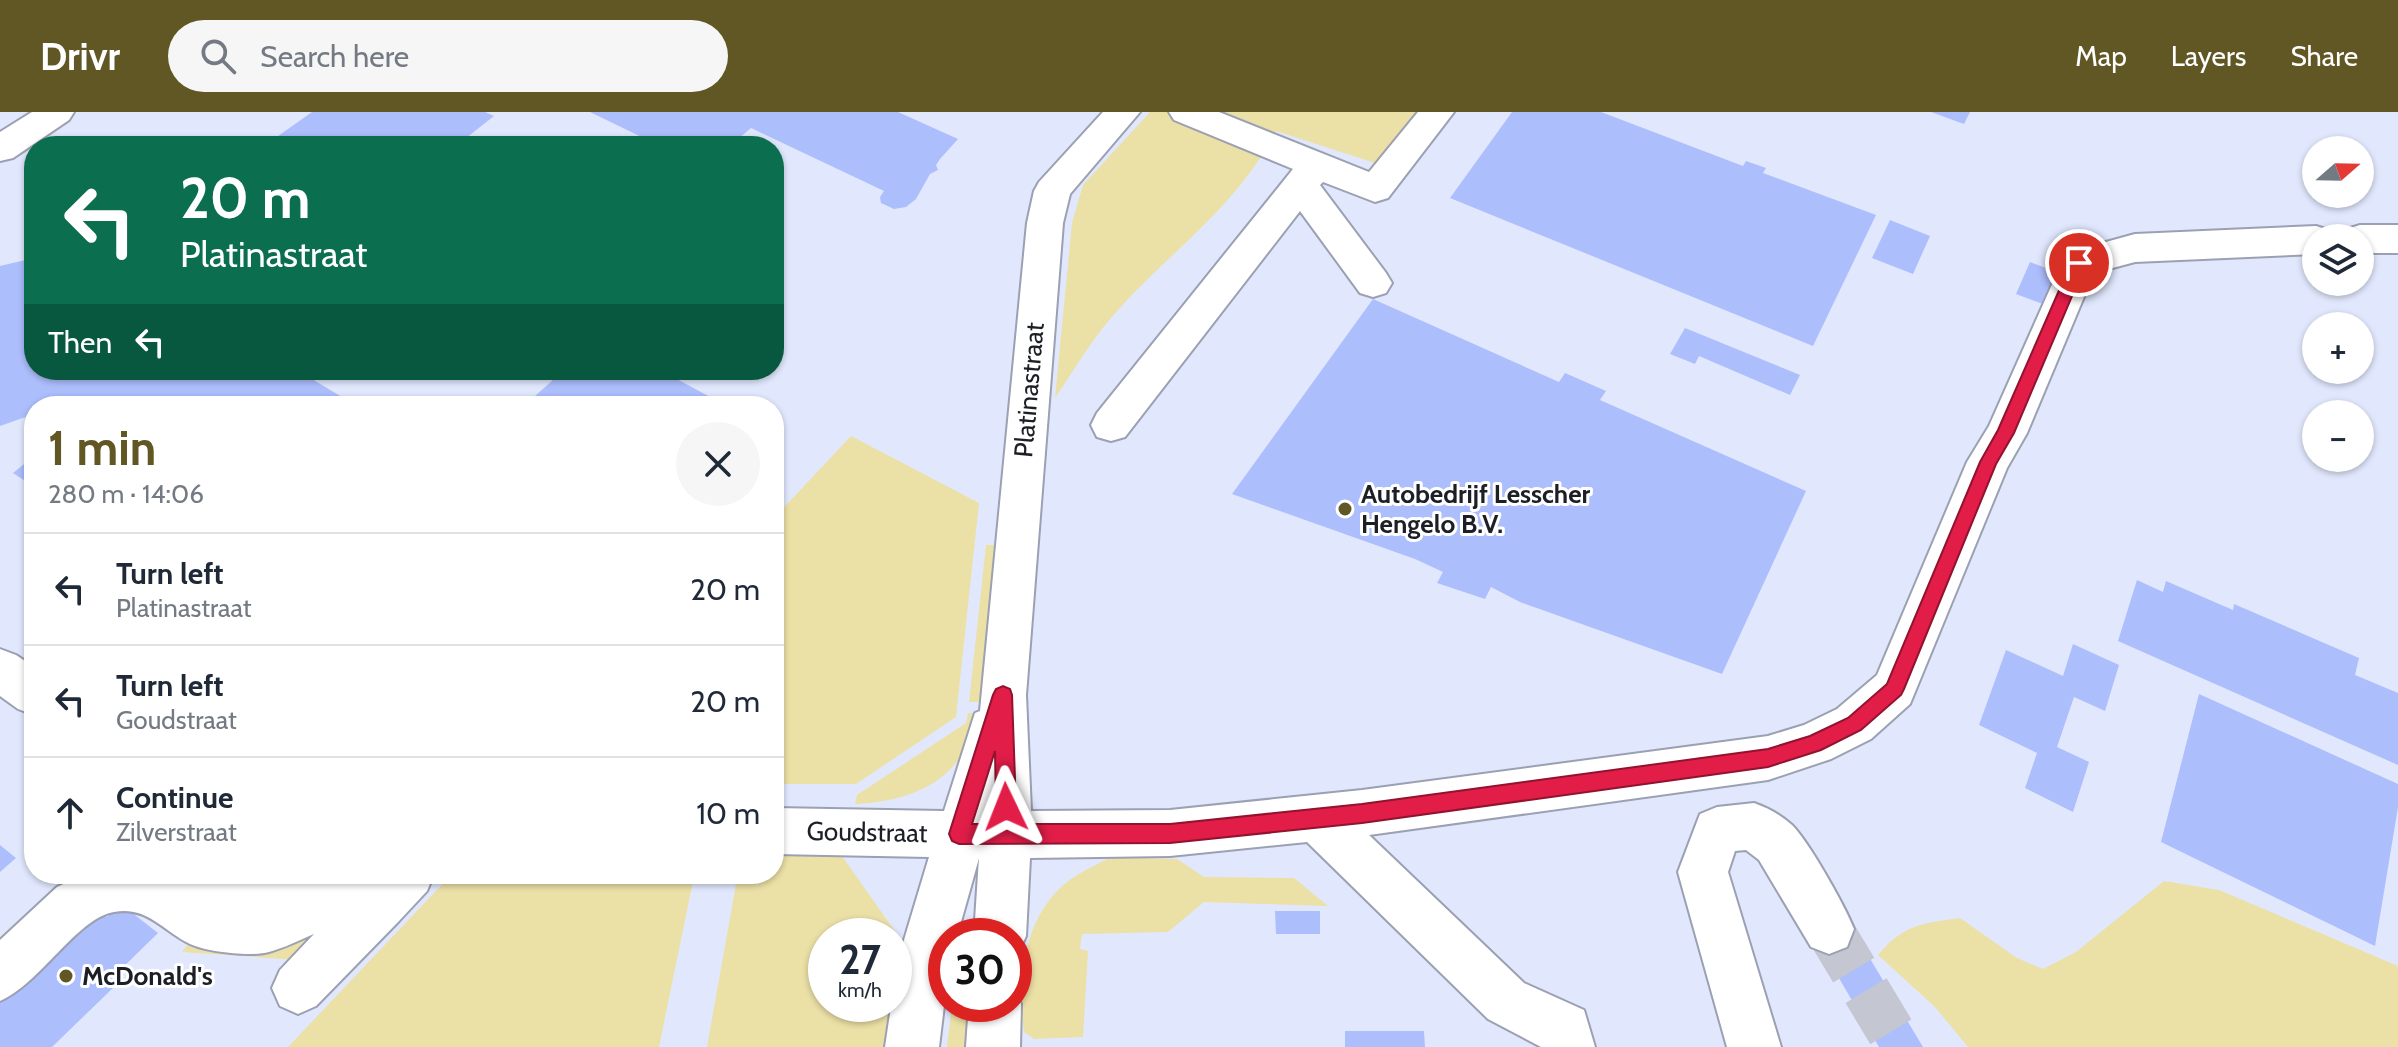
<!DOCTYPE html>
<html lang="en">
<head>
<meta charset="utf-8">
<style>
	:root { --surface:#fff; --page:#f6f6f7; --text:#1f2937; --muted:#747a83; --line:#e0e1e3; --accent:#615724 }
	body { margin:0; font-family:Cabin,sans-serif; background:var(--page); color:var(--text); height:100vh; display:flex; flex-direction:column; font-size:30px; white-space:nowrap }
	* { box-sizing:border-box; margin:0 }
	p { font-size:26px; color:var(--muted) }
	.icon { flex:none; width:44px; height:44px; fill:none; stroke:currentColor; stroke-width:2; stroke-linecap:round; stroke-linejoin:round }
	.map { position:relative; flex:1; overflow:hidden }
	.details { position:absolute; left:24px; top:284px; width:760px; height:488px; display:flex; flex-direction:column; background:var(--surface); border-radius:32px; box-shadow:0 2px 6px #0004 }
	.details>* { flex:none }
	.guide { position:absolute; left:24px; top:24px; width:760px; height:244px; border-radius:32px; box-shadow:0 2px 6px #0004; background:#0b6e4f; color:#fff; overflow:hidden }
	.needle { width:52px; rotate:70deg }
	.buttons { position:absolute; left:2302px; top:24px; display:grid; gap:16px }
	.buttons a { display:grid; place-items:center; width:72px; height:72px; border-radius:50%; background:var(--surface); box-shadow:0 2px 6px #0004; font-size:40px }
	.speed { position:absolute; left:808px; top:806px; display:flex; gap:16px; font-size:40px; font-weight:700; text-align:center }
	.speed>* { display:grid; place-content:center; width:104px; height:104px; border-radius:50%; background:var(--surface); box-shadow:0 2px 6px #0004; line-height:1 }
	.speed small { font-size:20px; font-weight:400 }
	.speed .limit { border:12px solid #d22; background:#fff; color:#111 }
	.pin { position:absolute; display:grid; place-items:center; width:68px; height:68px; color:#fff; margin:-34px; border:4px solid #fff; border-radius:50%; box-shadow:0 2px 8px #0007 }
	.me { position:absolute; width:88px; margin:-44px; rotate:358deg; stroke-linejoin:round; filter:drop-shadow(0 0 6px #0008) }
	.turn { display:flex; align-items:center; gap:28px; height:168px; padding:0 24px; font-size:36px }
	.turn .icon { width:104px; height:104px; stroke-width:2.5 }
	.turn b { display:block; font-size:56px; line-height:68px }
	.then { display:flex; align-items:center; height:76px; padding:0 24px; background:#0003; gap:16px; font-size:30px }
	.round { display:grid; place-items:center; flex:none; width:84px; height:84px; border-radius:42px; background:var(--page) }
	.headline { display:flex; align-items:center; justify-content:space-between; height:136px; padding:0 24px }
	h1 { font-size:48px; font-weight:800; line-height:60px; color:var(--accent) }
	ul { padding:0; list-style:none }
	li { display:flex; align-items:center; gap:24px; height:112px; padding:0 24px; border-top:2px solid var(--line) }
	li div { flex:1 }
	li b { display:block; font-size:30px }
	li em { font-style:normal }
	header { display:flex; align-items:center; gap:48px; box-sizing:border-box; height:112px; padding:0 40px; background:var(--accent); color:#fff }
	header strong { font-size:38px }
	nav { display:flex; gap:44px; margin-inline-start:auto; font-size:28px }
	.search { width:560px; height:72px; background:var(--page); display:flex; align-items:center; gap:20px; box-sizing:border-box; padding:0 28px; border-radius:44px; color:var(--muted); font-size:30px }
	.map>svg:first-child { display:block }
	.built { fill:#e1e8fd; fill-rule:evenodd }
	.green { fill:#ebe0a6 }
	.building { fill:#adbefd }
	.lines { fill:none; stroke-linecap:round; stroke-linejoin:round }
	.minor-tunnel { stroke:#c4c7d2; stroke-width:48; stroke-dasharray:48 24; stroke-linecap:butt }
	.minor-casing { stroke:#9ba0b2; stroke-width:4 }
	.minor { fill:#fff; fill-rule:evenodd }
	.route { fill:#e11d48; stroke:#92132f; stroke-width:2 }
	.poi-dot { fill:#615724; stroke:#fff; stroke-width:3 }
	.labels { text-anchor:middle; stroke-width:6; stroke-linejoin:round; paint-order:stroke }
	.street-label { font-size:26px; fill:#1d1f26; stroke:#fff }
	.poi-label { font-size:26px; font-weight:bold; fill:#1d1f26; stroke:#fff; text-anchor:start }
</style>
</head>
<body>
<header>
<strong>Drivr</strong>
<div class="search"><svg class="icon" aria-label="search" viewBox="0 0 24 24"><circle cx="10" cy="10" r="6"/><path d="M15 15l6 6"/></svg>Search here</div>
<nav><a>Map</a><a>Layers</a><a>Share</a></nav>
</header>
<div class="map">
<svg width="2398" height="935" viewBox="0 0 2398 935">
	<rect width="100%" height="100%" fill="#eef1fd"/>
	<path class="built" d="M0 0H2398V935H0ZM34 34H774V258H34ZM2316 38H2360V82H2316ZM2316 126H2360V170H2316ZM2316 214H2360V258H2316ZM34 294H774V762H34ZM2316 302H2360V346H2316ZM826 824H894V892H826ZM946 824H1014V892H946Z"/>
	<path class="green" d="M1150 0H1417L1378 52 1276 19C1235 98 1167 141 1111 206 1090 230 1073 260 1055 286L1072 111 1083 73Z
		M851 324 979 391 956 605 856 672H774V406Z
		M986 433H997L981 590H969Z
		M968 601H980C964 666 918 689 855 692L857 683 966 611Z
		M774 744H842L901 828 894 882V824H826V892H893L887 935H707L736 772 742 762H774Z
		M1139 746 1177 747 1204 765 1294 766 1328 794 1204 790 1168 820 1082 822 1080 837 1088 839 1083 925 1034 927 1024 920C1016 859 1026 788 1086 758 1093 755 1101 749 1108 747 1118 745 1129 746 1139 746Z
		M452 762H691L693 769 659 935H288Z
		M2164 769 2219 778 2398 854V935H1968L1935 895 1878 843C1903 813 1922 811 1960 806L2017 846 2043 857 2076 840Z
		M329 803 298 848 182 840 192 827Z
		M952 892H988L968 935H947Z"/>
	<path class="building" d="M312 0H485L494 4 456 34H430L413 25 401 34H264Z
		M590 0H898L958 27 940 47 936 53 938 58 930 62 916 87 906 95 894 97 881 91 880 85 884 79 751 16 730 34H660Z
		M1512 0H1601L1743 54 1746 49 1766 56 1763 61 1876 103 1813 234 1450 86Z
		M1931 0H1970L1964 12Z
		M1890 108 1930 124 1913 162 1872 146Z
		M34 146V258H297L357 294H34V302L0 314V154Z
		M2030 150 2064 163 2051 195 2016 182Z
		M1373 187 1559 270 1565 261 1606 279 1600 288 1806 379 1722 562 1520 490 1491 475 1485 487 1437 471 1443 460 1415 447 1232 382Z
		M1685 216 1800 263 1790 283 1699 244 1695 252 1670 242Z
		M564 258H660L712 286 703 294H524Z
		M34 344V375L13 361Z
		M2137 468 2163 480 2166 469 2233 498 2234 492 2359 546 2355 563 2398 581V653L2118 529Z
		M2073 532 2119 553 2105 599 2074 585 2057 635 2089 650 2073 700 2025 676 2037 641 1979 613 2006 538 2063 564Z
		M2199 582 2398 672V695L2375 834 2161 730Z
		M0 733 16 746 0 760Z
		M121 792 158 821 108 870 114 875 52 935H0V881L98 798 107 805Z
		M1275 799H1320V822H1276Z
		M1848 810 1923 935H1879L1814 823Z
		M1345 919H1424L1425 935H1345Z"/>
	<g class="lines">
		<path class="minor-tunnel" d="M1829 817 1900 935"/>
		<defs>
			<path id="minor" d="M32 0H74L69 8 13 46 0 49V20Z
				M1103 0H1140L1070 82 1063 111 1026 583 1031 699 1170 698 1362 678 1768 624 1804 613 1837 597 1877 563 1967 350 1989 314 2066 141 2135 122 2316 114 2329 118 2334 126H2316V142L2135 150 2094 161 2027 321 2007 356 1910 592 1871 627 1831 647 1768 668 1369 723 1524 871 1584 898 1595 935H1541L1488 907 1307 730 1170 744 1030 746 1026 824 1018 842 1014 844V824H974L979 746 957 824H946V877L939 935H885L898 848 929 745 774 742V696L944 699 975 601 980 599 1027 111 1034 79 1039 70Z
				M1169 0H1219L1369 60 1418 0H1454L1388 86 1375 90 1323 70 1320 73 1386 161 1392 171 1386 181 1373 185 1360 181 1300 99 1125 325 1111 329 1097 325 1091 313 1097 301 1293 57 1174 8Z
				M2360 113H2398V141H2360V126H2342L2347 117Z
				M0 537 16 543 34 555V603L18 597 0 584Z
				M1754 691C1768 696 1781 703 1792 713 1809 730 1845 794 1854 817L1847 835 1829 842 1811 835 1759 748 1746 738 1735 739 1728 760 1781 935H1727L1678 760 1700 702 1717 695Z
				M85 762H296L370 767 374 762H434L427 779 399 809 316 894 298 902 280 894 272 876 280 858 314 822C300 828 284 836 269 840 251 845 207 840 190 832 164 820 148 794 114 800 77 806 40 872 0 889V828L57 775Z
				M1014 875 1021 892 1020 935H966L969 892H1014Z"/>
		</defs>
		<use href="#minor" class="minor-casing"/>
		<use href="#minor" class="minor"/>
	</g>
	<path class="route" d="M2079 146 2086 151 2014 321 1996 352 1904 577 1901 583 1861 618 1821 638 1768 655 1362 711 1170 731 959 732 952 729 949 722 993 583 996 577 1003 574 1010 577 1012 583 1016 695 1013 702 1006 704 999 702 996 695 995 639 972 712H1170L1362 692 1768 637 1810 624 1848 606 1887 572 1980 350 1998 318 2071 151Z"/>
	<g class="poi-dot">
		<circle cx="1345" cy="397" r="8"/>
		<circle cx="66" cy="864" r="8"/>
	</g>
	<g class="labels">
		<g class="street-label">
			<text transform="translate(1029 278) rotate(-85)" y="9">Platinastraat</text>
			<text transform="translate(867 720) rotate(1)" y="9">Goudstraat</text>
		</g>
		<g class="poi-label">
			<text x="1361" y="391">Autobedrijf Lesscher<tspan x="1361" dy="30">Hengelo B.V.</tspan></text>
			<text x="82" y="873">McDonald's</text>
		</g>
	</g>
</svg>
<div class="buttons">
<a><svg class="needle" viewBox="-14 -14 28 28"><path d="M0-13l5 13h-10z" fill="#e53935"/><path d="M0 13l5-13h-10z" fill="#747a83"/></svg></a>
<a><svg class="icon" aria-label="layers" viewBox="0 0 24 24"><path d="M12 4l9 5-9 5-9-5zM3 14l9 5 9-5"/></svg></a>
<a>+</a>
<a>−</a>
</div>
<div class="speed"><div>27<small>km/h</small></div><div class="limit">30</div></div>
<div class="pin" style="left:2079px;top:151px;background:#d93025"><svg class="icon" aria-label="arrive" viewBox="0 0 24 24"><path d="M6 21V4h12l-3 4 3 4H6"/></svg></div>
<svg class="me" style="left:1006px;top:695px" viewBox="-20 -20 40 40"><path d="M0-17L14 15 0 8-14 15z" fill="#e11d48" stroke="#fff" stroke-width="4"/></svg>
<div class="guide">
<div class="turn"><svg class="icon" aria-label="left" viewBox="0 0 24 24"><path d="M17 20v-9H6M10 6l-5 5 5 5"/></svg><div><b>20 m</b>Platinastraat</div></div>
<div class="then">Then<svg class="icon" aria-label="left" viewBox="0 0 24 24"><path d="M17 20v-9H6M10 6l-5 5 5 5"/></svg></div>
</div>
<section class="details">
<div class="headline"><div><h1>1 min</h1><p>280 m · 14:06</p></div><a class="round"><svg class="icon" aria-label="close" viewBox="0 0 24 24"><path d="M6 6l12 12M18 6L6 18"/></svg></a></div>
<ul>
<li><svg class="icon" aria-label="left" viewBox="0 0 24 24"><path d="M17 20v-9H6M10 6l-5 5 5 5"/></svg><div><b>Turn left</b><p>Platinastraat</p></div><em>20 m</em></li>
<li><svg class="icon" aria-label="left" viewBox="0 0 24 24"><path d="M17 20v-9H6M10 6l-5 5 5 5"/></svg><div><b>Turn left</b><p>Goudstraat</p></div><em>20 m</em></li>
<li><svg class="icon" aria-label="ahead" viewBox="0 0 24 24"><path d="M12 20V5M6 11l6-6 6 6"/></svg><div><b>Continue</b><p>Zilverstraat</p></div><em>10 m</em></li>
</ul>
</section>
</div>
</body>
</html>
